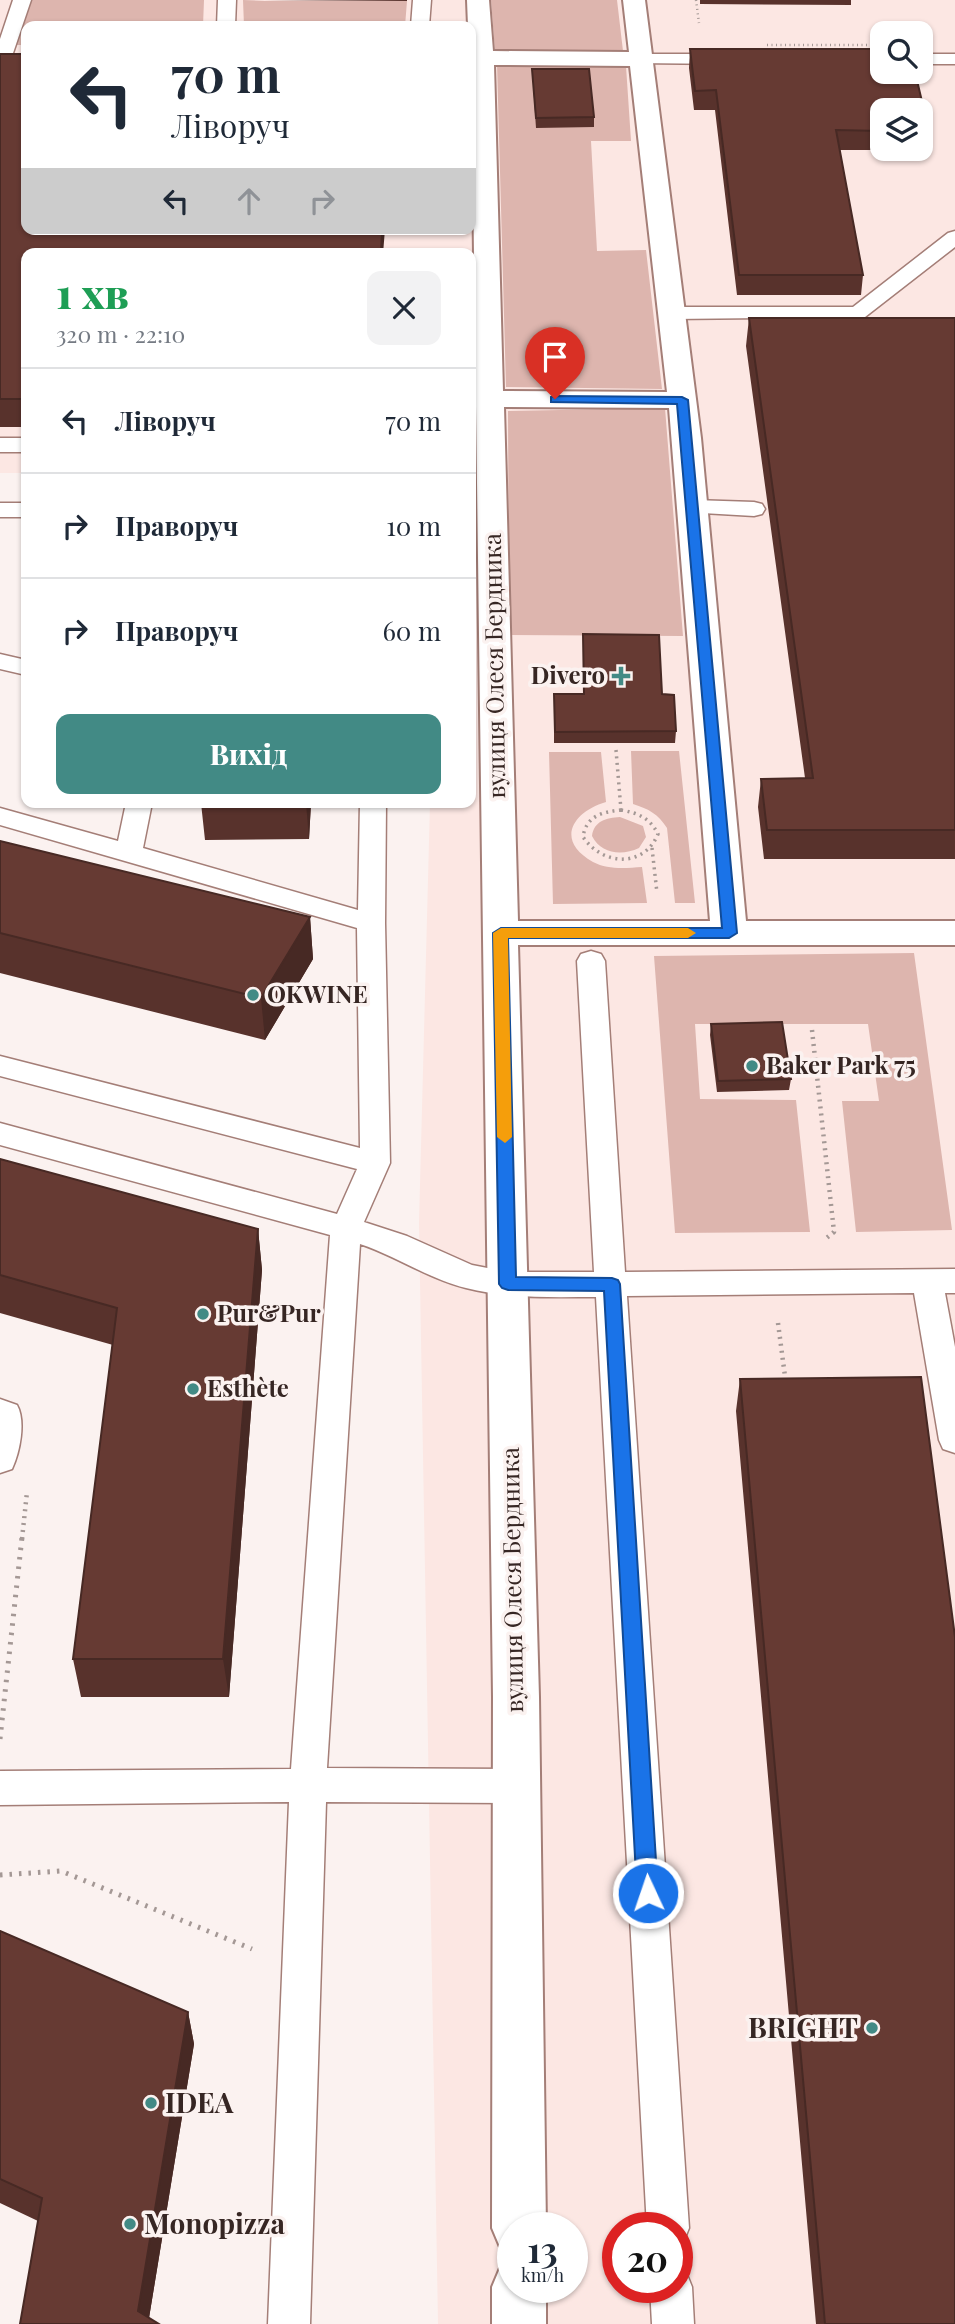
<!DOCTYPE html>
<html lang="uk">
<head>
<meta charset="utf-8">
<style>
	:root { --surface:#fff; --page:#f2f2f3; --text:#1f2937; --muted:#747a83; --line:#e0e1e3; --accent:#428a85 }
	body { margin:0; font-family:"Playfair Display",serif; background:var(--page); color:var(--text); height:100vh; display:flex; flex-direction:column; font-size:26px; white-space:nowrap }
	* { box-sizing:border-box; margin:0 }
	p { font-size:23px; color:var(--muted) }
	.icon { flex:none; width:38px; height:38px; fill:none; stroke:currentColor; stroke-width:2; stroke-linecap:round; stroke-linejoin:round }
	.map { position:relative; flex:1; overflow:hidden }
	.details { position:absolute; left:21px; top:248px; width:455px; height:560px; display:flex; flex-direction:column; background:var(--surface); border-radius:14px; box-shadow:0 2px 5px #0004 }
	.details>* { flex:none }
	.guide { position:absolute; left:21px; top:21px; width:455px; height:214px; border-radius:14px; box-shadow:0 2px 5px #0004; background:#fff; color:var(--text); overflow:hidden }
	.tools { position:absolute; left:870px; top:21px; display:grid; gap:14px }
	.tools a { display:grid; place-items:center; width:63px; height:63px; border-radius:14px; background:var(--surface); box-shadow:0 2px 5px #0004; font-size:35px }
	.speed { position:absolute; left:497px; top:2212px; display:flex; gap:14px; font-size:35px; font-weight:700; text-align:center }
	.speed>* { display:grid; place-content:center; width:91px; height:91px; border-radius:50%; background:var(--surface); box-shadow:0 2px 5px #0004; line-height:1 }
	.speed small { font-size:18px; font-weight:400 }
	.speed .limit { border:10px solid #d22; background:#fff; color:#111 }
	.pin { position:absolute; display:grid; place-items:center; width:60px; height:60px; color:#fff; margin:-72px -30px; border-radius:50% 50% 50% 0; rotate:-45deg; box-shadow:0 0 7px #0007 }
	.pin .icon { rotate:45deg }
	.me { position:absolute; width:77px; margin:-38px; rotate:357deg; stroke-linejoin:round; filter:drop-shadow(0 0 5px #0008) }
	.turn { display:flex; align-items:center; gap:24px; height:147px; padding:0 35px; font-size:32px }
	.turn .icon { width:91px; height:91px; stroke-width:2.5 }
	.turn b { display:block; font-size:49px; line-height:60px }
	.lanes { display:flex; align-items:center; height:66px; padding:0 35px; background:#0003; justify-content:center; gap:35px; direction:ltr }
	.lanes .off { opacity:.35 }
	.round { display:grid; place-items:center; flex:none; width:74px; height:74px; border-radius:14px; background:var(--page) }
	.overview { display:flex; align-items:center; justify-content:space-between; height:119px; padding:0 35px }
	h1 { font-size:42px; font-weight:800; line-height:52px; color:#1e9e55 }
	.cta { display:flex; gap:14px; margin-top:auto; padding:14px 35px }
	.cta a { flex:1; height:80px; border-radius:14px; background:var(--accent); color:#fff; font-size:28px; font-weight:800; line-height:80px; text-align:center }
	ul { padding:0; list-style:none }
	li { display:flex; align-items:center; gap:21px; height:105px; padding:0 35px; border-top:2px solid var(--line) }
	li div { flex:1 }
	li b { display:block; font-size:26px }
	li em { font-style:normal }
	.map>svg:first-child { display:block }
	.built { fill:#fce7e3; fill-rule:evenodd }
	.green { fill:#ddb5ae }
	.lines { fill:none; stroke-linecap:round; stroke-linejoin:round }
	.service-casing { stroke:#a47e77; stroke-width:3 }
	.minor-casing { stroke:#a47e77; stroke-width:4 }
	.path-far3 { stroke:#a49895; stroke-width:2.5; stroke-dasharray:1 3.5; stroke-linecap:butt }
	.path-far2 { stroke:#a49895; stroke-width:3.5; stroke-dasharray:2 4.5; stroke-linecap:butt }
	.path-far1 { stroke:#a49895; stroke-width:4.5; stroke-dasharray:2 5; stroke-linecap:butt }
	.path { stroke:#a49895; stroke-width:5; stroke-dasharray:2.5 7; stroke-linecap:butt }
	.service { fill:#fff; fill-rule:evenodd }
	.minor { fill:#fff; fill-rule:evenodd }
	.wall { fill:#58322c; fill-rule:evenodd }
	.shaded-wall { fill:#472924 }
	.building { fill:#663a33; stroke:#472924; stroke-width:2 }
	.route { fill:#1a73e8; stroke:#114b97; stroke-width:2 }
	.slow { fill:#f59e0b }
	.poi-dot { fill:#428a85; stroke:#fbf2f0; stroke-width:2.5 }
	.labels { text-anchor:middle; stroke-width:7; stroke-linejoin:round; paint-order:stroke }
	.street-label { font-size:24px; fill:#362623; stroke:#fbf2f0 }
	.poi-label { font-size:24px; font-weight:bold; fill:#362623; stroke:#fbf2f0; text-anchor:start }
	.near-poi-label { font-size:28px; font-weight:bold; fill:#362623; stroke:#fbf2f0; text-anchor:start }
</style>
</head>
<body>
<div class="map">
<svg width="955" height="2324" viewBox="0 0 955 2324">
	<rect width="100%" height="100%" fill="#fbf2f0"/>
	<path class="built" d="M0 0H955V2324H438L419 1223 430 803H471V254H26V473H0ZM26 26H471V229H26ZM882 33H920V72H882ZM882 110H920V149H882ZM513 2228H572V2287H513ZM618 2228H677V2287H618Z"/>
	<path class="green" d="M30 0H204L203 26H26V45H16Z
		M243 0 265 1H407L405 26H244Z
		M491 0H617L623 51 495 52Z
		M497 64 626 66 631 141H591L597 251 646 250 662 389 506 387Z
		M665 408 683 636 509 635 508 411Z
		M631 751H679L695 903H675L667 828C658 814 649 809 633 804Z
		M549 752H601L606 802C572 812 555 841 593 862 608 870 626 868 642 867L647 903 553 904Z
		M620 817 643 826 646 837 639 848C622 856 601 854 592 836 594 821 606 818 620 817Z
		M914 953 952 1230 856 1232 842 1101H879L868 1024H695L700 1099 796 1100 810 1232 675 1233 654 956Z"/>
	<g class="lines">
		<defs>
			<path id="service" d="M13 0H31L12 56 3 61H0V39Z
				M218 0H236L235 26H217Z
				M413 0H431L429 26H411Z
				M640 54H731L740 59 731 64 634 63 631 59Z
				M920 54H955V64H920Z
				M955 231V247L865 317 672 319 665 317 662 313 665 309 672 307H853L948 233Z
				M0 438H26V452H0Z
				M693 500 754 502 762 504 765 509 762 514 754 516 685 512 682 507 685 502Z
				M0 503H26V517H0Z
				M0 654 26 660V675L0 669Z
				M126 803H152L143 848 358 910 360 803H386L385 923 390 1163 364 1222 407 1236 472 1265 508 1272H594L577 961 581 954 591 951 601 954 605 961 625 1272 955 1269V1293H945L955 1347V1453L943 1449 939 1440 914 1293 627 1296 689 2228 683 2243 677 2245V2228H647L596 1297C552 1297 509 1299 466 1288 429 1279 396 1256 360 1244L327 1768 517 1769 530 1774 535 1786 530 1798 517 1803 326 1802 310 2324H268L289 1802 0 1805V1771L291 1769 330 1235 0 1145V1123L337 1214 357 1169 0 1076V1056L360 1148 357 928 0 825V808L118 841Z
				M0 1399 17 1405C26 1421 20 1452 12 1469L0 1473Z
				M677 2269 686 2272 692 2287 694 2324H652L650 2287H677Z"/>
			<path id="minor" d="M467 0H489L493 51 629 52 623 0H645L701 438 746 921H955V945H518L539 1697 546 2228H513V2252L500 2247 492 2228 493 1697 471 26H468ZM494 65 630 66 667 392 503 391ZM504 407 669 408 710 921H518Z
				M513 2263V2287H546V2324H492V2287L500 2268Z"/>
		</defs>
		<use href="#service" class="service-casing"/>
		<use href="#minor" class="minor-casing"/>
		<path class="path-far3" d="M696 0 699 23
			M767 45H882"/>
		<path class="path-far2" d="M616 750 621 810
			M621 810C638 813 650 818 658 834 644 868 603 866 583 837 586 816 602 812 621 810Z
			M652 848 657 893"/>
		<path class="path-far1" d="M812 1030 834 1232 824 1240
			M778 1323 786 1384
			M22 1539 27 1492"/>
		<path class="path" d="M0 1739 22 1537
			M0 1875 61 1871 252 1949"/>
		<use href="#service" class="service"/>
		<use href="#minor" class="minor"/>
	</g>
	<path class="wall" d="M264 0H407V1Z
		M700 0H851V5L700 4Z
		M690 49H882V72H915L929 131 927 150H840L863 275 861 295H737L715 110H694L689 68ZM882 110H920V149H882Z
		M0 54 26 254V427H0Z
		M532 69 594 117V127L536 128Z
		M749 318H955V859H764L758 807 761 779 805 778 746 346Z
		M583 634 662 694 676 731 675 743H554V694H584Z
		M201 803H311L309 839 205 840Z
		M0 841 310 917 313 959 265 1040 0 973Z
		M711 1024 791 1079 789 1090 717 1092 710 1035Z
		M0 1159 258 1229 262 1270 229 1697H81L73 1659 113 1345 0 1313Z
		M740 1379 955 2324H816L736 1411Z
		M0 1931 188 2012 194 2044 149 2318 20 2324 38 2221 0 2203Z"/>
	<path class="shaded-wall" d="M382 229H385L383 254H381Z
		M306 803H311L309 839Z
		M310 917 313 959 265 1040 261 998Z
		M258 1229 262 1270 229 1697 223 1659Z
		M188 2012 194 2044 148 2324 138 2311Z"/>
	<path class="building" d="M690 49H882V72H915L929 131H920V110H882V131L836 130 863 275H739L716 90 695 91Z
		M0 54H26V229H382L381 254H26V399H0Z
		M532 69H589L594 117 536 118Z
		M749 318H955V830H767L761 779 813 778Z
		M583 634 659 635 662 694 674 695 676 731 555 732 554 694H584Z
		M0 841 310 917 261 998 0 933Z
		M782 1022 791 1079 718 1081 711 1024Z
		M0 1159 258 1229 223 1659H73L117 1308 0 1275Z
		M921 1377 955 1637V2324H825L740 1379Z
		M0 1931 188 2012 138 2311 159 2324H20L42 2198 0 2179Z"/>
	<path class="route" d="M555 396 682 397 688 400 737 933 729 938H508L516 1277 612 1278 618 1280 620 1284 658 1893 655 1899 648 1902 640 1899 637 1893 604 1291 508 1290 502 1288 499 1284 493 933 501 928H722L677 404 551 402V397Z"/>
	<path class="slow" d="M501 928H688L696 933 688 938H508L512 1137 505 1143 497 1137 493 933Z"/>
	<g class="poi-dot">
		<path d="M617.5 665.5h7v7h7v7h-7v7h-7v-7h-7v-7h7z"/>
		<circle cx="253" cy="995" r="7"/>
		<circle cx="752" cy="1066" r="7"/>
		<circle cx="203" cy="1314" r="7"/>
		<circle cx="193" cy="1389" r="7"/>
		<circle cx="872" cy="2028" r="7"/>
		<circle cx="151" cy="2103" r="7"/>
		<circle cx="130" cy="2224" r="7"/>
	</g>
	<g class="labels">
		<g class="street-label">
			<text transform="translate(495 666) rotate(-91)" y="8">вулиця Олеся Бердника</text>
			<text transform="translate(513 1580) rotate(-91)" y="8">вулиця Олеся Бердника</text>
		</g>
		<g class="poi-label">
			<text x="605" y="684" text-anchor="end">Divero</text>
			<text x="267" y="1003">OKWINE</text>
			<text x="766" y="1074">Baker Park 75</text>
			<text x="217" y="1322">Pur&amp;Pur</text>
			<text x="207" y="1397">Esthète</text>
		</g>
		<g class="near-poi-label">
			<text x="858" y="2038" text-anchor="end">BRIGHT</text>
			<text x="165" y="2113">IDEA</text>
			<text x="144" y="2234">Monopizza</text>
		</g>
	</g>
</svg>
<div class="tools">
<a><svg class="icon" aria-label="search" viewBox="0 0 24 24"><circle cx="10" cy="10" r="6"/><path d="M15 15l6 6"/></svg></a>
<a><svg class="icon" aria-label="layers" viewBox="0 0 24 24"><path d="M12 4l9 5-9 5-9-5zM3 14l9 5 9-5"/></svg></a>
</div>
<div class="speed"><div>13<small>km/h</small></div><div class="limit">20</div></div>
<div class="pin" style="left:555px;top:399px;background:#d93025"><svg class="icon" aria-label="arrive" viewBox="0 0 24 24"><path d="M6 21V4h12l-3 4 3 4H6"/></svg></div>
<svg class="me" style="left:648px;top:1893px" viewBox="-20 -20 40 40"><circle r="17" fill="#1a73e8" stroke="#fff" stroke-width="3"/><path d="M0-11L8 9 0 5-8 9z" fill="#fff"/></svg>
<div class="guide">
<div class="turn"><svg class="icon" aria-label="left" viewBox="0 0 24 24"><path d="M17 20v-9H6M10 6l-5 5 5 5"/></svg><div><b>70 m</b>Ліворуч</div></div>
<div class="lanes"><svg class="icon" aria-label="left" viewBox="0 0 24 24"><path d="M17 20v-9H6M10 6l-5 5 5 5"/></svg><svg class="icon off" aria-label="ahead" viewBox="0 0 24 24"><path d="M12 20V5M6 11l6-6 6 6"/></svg><svg class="icon off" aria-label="right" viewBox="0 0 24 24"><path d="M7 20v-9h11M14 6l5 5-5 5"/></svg></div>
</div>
<section class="details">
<div class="overview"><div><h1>1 хв</h1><p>320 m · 22:10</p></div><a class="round"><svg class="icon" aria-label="close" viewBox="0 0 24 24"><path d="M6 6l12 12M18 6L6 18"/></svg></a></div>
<ul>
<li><svg class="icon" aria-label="left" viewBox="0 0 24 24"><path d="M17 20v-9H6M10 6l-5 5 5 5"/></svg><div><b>Ліворуч</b></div><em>70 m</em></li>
<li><svg class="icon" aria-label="right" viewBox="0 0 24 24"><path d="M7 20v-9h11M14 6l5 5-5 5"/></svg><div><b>Праворуч</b></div><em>10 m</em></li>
<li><svg class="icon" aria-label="right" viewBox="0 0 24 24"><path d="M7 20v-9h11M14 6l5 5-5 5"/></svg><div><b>Праворуч</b></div><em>60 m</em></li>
</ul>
<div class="cta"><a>Вихід</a></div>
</section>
</div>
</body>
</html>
